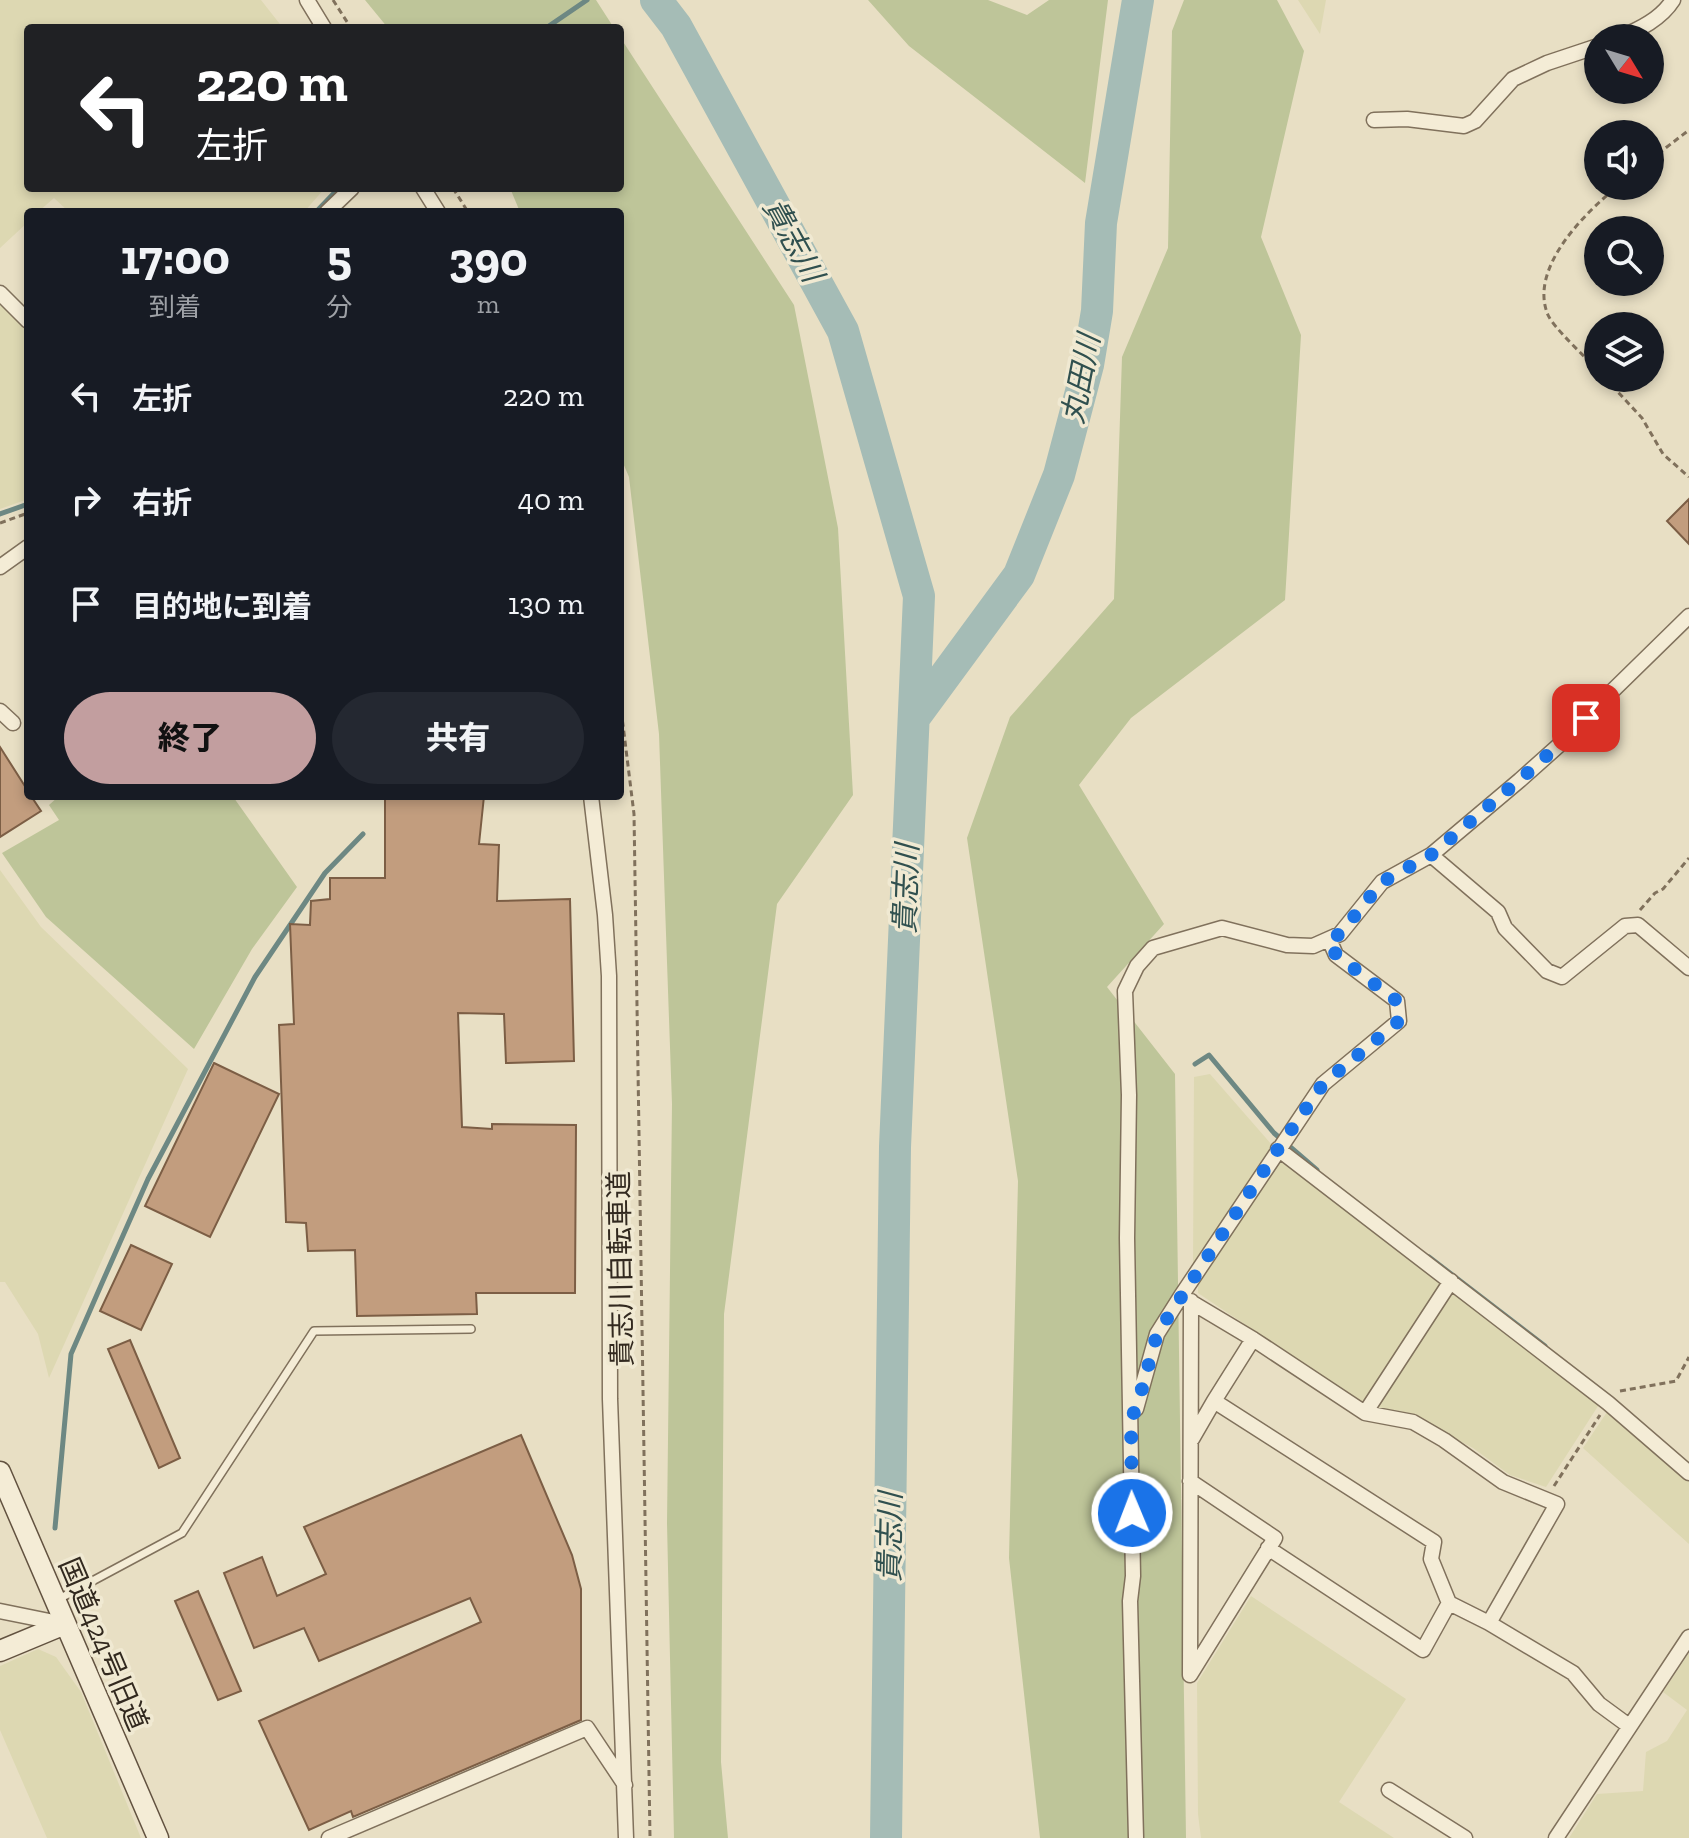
<!DOCTYPE html>
<html lang="ja">
<head>
<meta charset="utf-8">
<style>
	:root { --surface:#171b24; --page:#242831; --text:#f1f3f6; --muted:#9ea1a6; --accent:#c29e9f }
	body { margin:0; font-family:"Zilla Slab","Noto Sans JP",serif; background:var(--page); color:var(--text); height:100vh; display:flex; flex-direction:column; font-size:30px; white-space:nowrap }
	* { box-sizing:border-box; margin:0 }
	p { font-size:26px; color:var(--muted) }
	.icon { flex:none; width:44px; height:44px; fill:none; stroke:currentColor; stroke-width:2; stroke-linecap:round; stroke-linejoin:round }
	.map { position:relative; flex:1; overflow:hidden }
	.side { position:absolute; left:24px; top:208px; width:600px; height:592px; display:flex; flex-direction:column; background:var(--surface); border-radius:8px; box-shadow:0 4px 12px #0003 }
	.side>* { flex:none }
	.top-card { position:absolute; left:24px; top:24px; width:600px; height:168px; border-radius:8px; box-shadow:0 4px 12px #0003; background:#202124; color:#fff; overflow:hidden }
	.needle { width:52px; rotate:128deg }
	.buttons { position:absolute; left:1584px; top:24px; display:grid; gap:16px }
	.buttons a { display:grid; place-items:center; width:80px; height:80px; border-radius:50%; background:var(--surface); box-shadow:0 4px 12px #0003; font-size:40px }
	.pin { position:absolute; display:grid; place-items:center; width:68px; height:68px; color:#fff; margin:-34px; border-radius:16px; box-shadow:0 4px 12px #0006 }
	.me { position:absolute; width:88px; margin:-44px; rotate:359deg; stroke-linejoin:round; filter:drop-shadow(0 0 6px #0008) }
	.turn { display:flex; align-items:center; gap:28px; height:168px; padding:0 40px; font-size:36px }
	.turn .icon { width:104px; height:104px; stroke-width:2.5 }
	.turn b { display:block; font-size:56px; line-height:68px }
	.eta { display:flex; justify-content:space-evenly; align-items:center; height:136px; text-align:center }
	.eta b { font-size:48px; font-weight:800; line-height:56px }
	.cta { display:flex; gap:16px; margin-top:auto; padding:16px 40px }
	.cta a { flex:1; height:92px; border-radius:48px; background:var(--accent); color:#111; font-size:32px; font-weight:800; line-height:92px; text-align:center }
	.cta a+a { background:var(--page); color:var(--text) }
	ul { padding:0; list-style:none }
	li { display:flex; align-items:center; gap:24px; height:104px; padding:0 40px }
	li div { flex:1 }
	li b { display:block; font-size:30px }
	li em { font-style:normal }
	.map>svg:first-child { display:block }
	.farmland { fill:#ddd8b2 }
	.green { fill:#bec599 }
	.lines { fill:none; stroke-linecap:round; stroke-linejoin:round }
	.stream { stroke:#6d8883; stroke-width:5 }
	.river { stroke:#a5bcb6; stroke-width:32 }
	.building { fill:#c29d7e; stroke:#7c5e45; stroke-width:2 }
	.lane-casing { stroke:#80715c; stroke-width:10 }
	.street-casing { stroke:#80715c; stroke-width:17 }
	.secondary-casing { stroke:#625240; stroke-width:23 }
	.path { stroke:#80715c; stroke-width:3; stroke-dasharray:6 4; stroke-linecap:butt }
	.lane { stroke:#f4ecd6; stroke-width:7 }
	.street { stroke:#f4ecd6; stroke-width:14 }
	.secondary { stroke:#f4ecd6; stroke-width:20 }
	.route { stroke:#1a73e8; stroke-width:14; stroke-dasharray:0 25.2 }
	.labels { text-anchor:middle; stroke-width:7; stroke-linejoin:round; paint-order:stroke }
	.street-label { font-size:28px; fill:#32291f; stroke:#f0e9d2 }
	.water-label { font-size:30px; font-style:italic; fill:#30504f; stroke:#f0e9d2 }
</style>
</head>
<body>
<div class="map">
<svg width="1689" height="1838" viewBox="0 0 1689 1838">
	<rect width="100%" height="100%" fill="#e8dfc4"/>
	<path class="farmland" d="M0 0H261L283 28H28V188H325L304 212H69L54 198 38 212H28V222L0 248Z
		M1298 0H1326L1320 34Z
		M0 303 28 331V499L0 509Z
		M0 870 41 927 188 1069 49 1378 38 1334 5 1282H0Z
		M1210 1074 1272 1145 1193 1266 1194 1077Z
		M1279 1157 1444 1281 1364 1404 1198 1293V1280Z
		M1452 1290 1600 1403 1546 1487 1510 1475 1473 1448 1404 1412 1375 1407Z
		M1609 1409 1689 1478V1544L1583 1448Z
		M1251 1596 1406 1699 1339 1802 1394 1838H1201L1198 1814 1197 1683Z
		M38 1649 56 1657 81 1692 141 1838H47L0 1730V1666Z
		M1689 1653V1838H1569L1597 1794 1643 1791 1646 1752 1667 1741 1687 1710 1663 1692Z"/>
	<path class="green" d="M365 0H596L614 28H388Z
		M868 0H988L1027 15 1049 0H1108L1085 183 909 46Z
		M1184 0H1277L1304 51 1261 237 1301 335 1285 600 1131 718 1079 785 1164 924 1107 987 1175 1074 1186 1838H1040L1009 1558 1018 1181 967 838 1010 717 1114 599 1122 357 1168 248 1172 31Z
		M620 37 794 305 838 528 853 795 777 904 724 1314 721 1762 728 1838H674L667 1523 672 1104 659 734 629 477 620 456V212H520L510 188H620Z
		M59 796 234 798 297 887 252 949 194 1049 46 917 2 853 59 820 49 805Z"/>
	<g class="lines">
		<path class="stream" d="M546 28 587 0
			M316 212 339 188
			M0 514 28 504
			M1195 1064 1209 1055 1274 1133 1317 1170
			M1429 1257 1545 1346
			M55 1528 71 1354 102 1283 148 1179 255 977 325 873 363 834"/>
		<path class="river" d="M656 0 676 26 843 331 919 596 895 1147 886 1838
			M914 718 1019 575 1059 475 1088 365 1097 311 1101 223 1138 0"/>
	</g>
	<path class="building" d="M1689 499V544L1667 521Z
		M0 747 28 791V796H31L41 811 0 837Z
		M385 796H484L479 844 499 845 497 901 570 899 574 1061 506 1063 504 1014 458 1013 462 1127 492 1129V1124L576 1125 575 1293H476L477 1314 357 1316 355 1250 308 1251 306 1223 286 1222 279 1025 294 1024 290 924 310 925 311 901 330 899V878H385Z
		M214 1063 279 1094 210 1237 145 1206Z
		M131 1245 172 1264 141 1330 100 1311Z
		M130 1340 180 1458 159 1468 108 1349Z
		M521 1435 572 1555 581 1589V1720L353 1817 351 1811 309 1830 259 1721 481 1622 470 1598 319 1661 304 1628 254 1648 224 1573 262 1557 277 1596 326 1574 304 1527Z
		M198 1591 241 1691 218 1700 175 1601Z"/>
	<g class="lines">
		<defs>
			<path id="lane" d="M57 1600 182 1533 314 1331 471 1329"/>
			<path id="street" d="M307 0 324 28
				M1619 38C1640 29 1661 19 1673 0
				M1374 120 1407 119 1464 126 1475 121 1513 79 1547 63 1598 46
				M423 188 438 212
				M327 212 352 188
				M0 293 28 321
				M0 567 28 547
				M0 711 13 723
				M591 796 605 915 609 976 610 1399 626 1838
				M1431 855 1498 912 1505 928 1547 971 1562 977 1625 926 1638 925 1689 968
				M1329 939 1336 955 1397 1001 1399 1021 1323 1084 1181 1296 1253 1339 1365 1413 1413 1422 1444 1440 1503 1482 1557 1504 1489 1623 1573 1673 1599 1704 1629 1726
				M1278 1149 1608 1403 1689 1473
				M1253 1339 1214 1401 1434 1542 1431 1559 1449 1603
				M1136 1409 1157 1334 1181 1296
				M1365 1413 1451 1281
				M1192 1439 1214 1401
				M1190 1481 1275 1538 1190 1675 1191 1301
				M1268 1548 1423 1650 1449 1603 1489 1623
				M0 1611 64 1624
				M1389 1790 1465 1838
				M329 1838 587 1728 625 1785
				M1136 1838 1130 1601 1133 1576 1127 1238 1129 1095 1125 991 1137 966 1153 948 1222 928 1287 945 1313 946 1340 934 1382 882 1431 855 1520 780 1576 730 1597 706 1689 616
				M1556 1838 1689 1637"/>
			<path id="secondary" d="M0 1472 158 1838
				M0 1651 65 1624"/>
		</defs>
		<use href="#lane" class="lane-casing"/>
		<use href="#street" class="street-casing"/>
		<use href="#secondary" class="secondary-casing"/>
		<path class="path" d="M333 0 351 28
			M1650 160 1689 130
			M453 188 468 212
			M1598 370C1587 359 1553 327 1548 315 1528 268 1586 212 1618 186
			M1605 378 1642 418 1663 454 1689 477
			M0 523 28 513
			M620 701 634 814 650 1838
			M1640 910 1655 893 1663 889 1689 858
			M1620 1391 1676 1381 1689 1357
			M1554 1486 1600 1415"/>
		<use href="#lane" class="lane"/>
		<use href="#street" class="street"/>
		<use href="#secondary" class="secondary"/>
	</g>
	<g class="lines">
		<path class="route" d="M1132 1513 1131 1418 1137 1407 1157 1334 1278 1149 1323 1084 1399 1021 1397 1001 1336 955 1329 939 1340 934 1382 882 1431 855 1538 764 1586 718"/>
	</g>
	<g class="labels">
		<g class="street-label">
			<text transform="translate(620 1269) rotate(-91)" y="10">貴志川自転車道</text>
			<text transform="translate(104 1644) rotate(67)" y="10">国道424号旧道</text>
		</g>
		<g class="water-label">
			<text transform="translate(793 240) rotate(61)" y="10">貴志川</text>
			<text transform="translate(1081 379) rotate(-79)" y="10">丸田川</text>
			<text transform="translate(906 889) rotate(-88)" y="10">貴志川</text>
			<text transform="translate(890 1537) rotate(-89)" y="10">貴志川</text>
		</g>
	</g>
</svg>
<div class="buttons">
<a><svg class="needle" viewBox="-14 -14 28 28"><path d="M0-13l5 13h-10z" fill="#e53935"/><path d="M0 13l5-13h-10z" fill="#9ea1a6"/></svg></a>
<a><svg class="icon" aria-label="sound" viewBox="0 0 24 24"><path d="M4 9h4l5-4v14l-5-4H4zM17 9q2 3 0 6"/></svg></a>
<a><svg class="icon" aria-label="search" viewBox="0 0 24 24"><circle cx="10" cy="10" r="6"/><path d="M15 15l6 6"/></svg></a>
<a><svg class="icon" aria-label="layers" viewBox="0 0 24 24"><path d="M12 4l9 5-9 5-9-5zM3 14l9 5 9-5"/></svg></a>
</div>
<div class="pin" style="left:1586px;top:718px;background:#d93025"><svg class="icon" aria-label="arrive" viewBox="0 0 24 24"><path d="M6 21V4h12l-3 4 3 4H6"/></svg></div>
<svg class="me" style="left:1132px;top:1513px" viewBox="-20 -20 40 40"><circle r="17" fill="#1a73e8" stroke="#fff" stroke-width="3"/><path d="M0-11L8 9 0 5-8 9z" fill="#fff"/></svg>
<div class="top-card">
<div class="turn"><svg class="icon" aria-label="left" viewBox="0 0 24 24"><path d="M17 20v-9H6M10 6l-5 5 5 5"/></svg><div><b>220 m</b>左折</div></div>
</div>
<section class="side">
<div class="eta">
<div><b>17:00</b><p>到着</p></div>
<div><b>5</b><p>分</p></div>
<div><b>390</b><p>m</p></div>
</div>
<ul>
<li><svg class="icon" aria-label="left" viewBox="0 0 24 24"><path d="M17 20v-9H6M10 6l-5 5 5 5"/></svg><div><b>左折</b></div><em>220 m</em></li>
<li><svg class="icon" aria-label="right" viewBox="0 0 24 24"><path d="M7 20v-9h11M14 6l5 5-5 5"/></svg><div><b>右折</b></div><em>40 m</em></li>
<li><svg class="icon" aria-label="arrive" viewBox="0 0 24 24"><path d="M6 21V4h12l-3 4 3 4H6"/></svg><div><b>目的地に到着</b></div><em>130 m</em></li>
</ul>
<div class="cta"><a>終了</a><a>共有</a></div>
</section>
</div>
</body>
</html>
